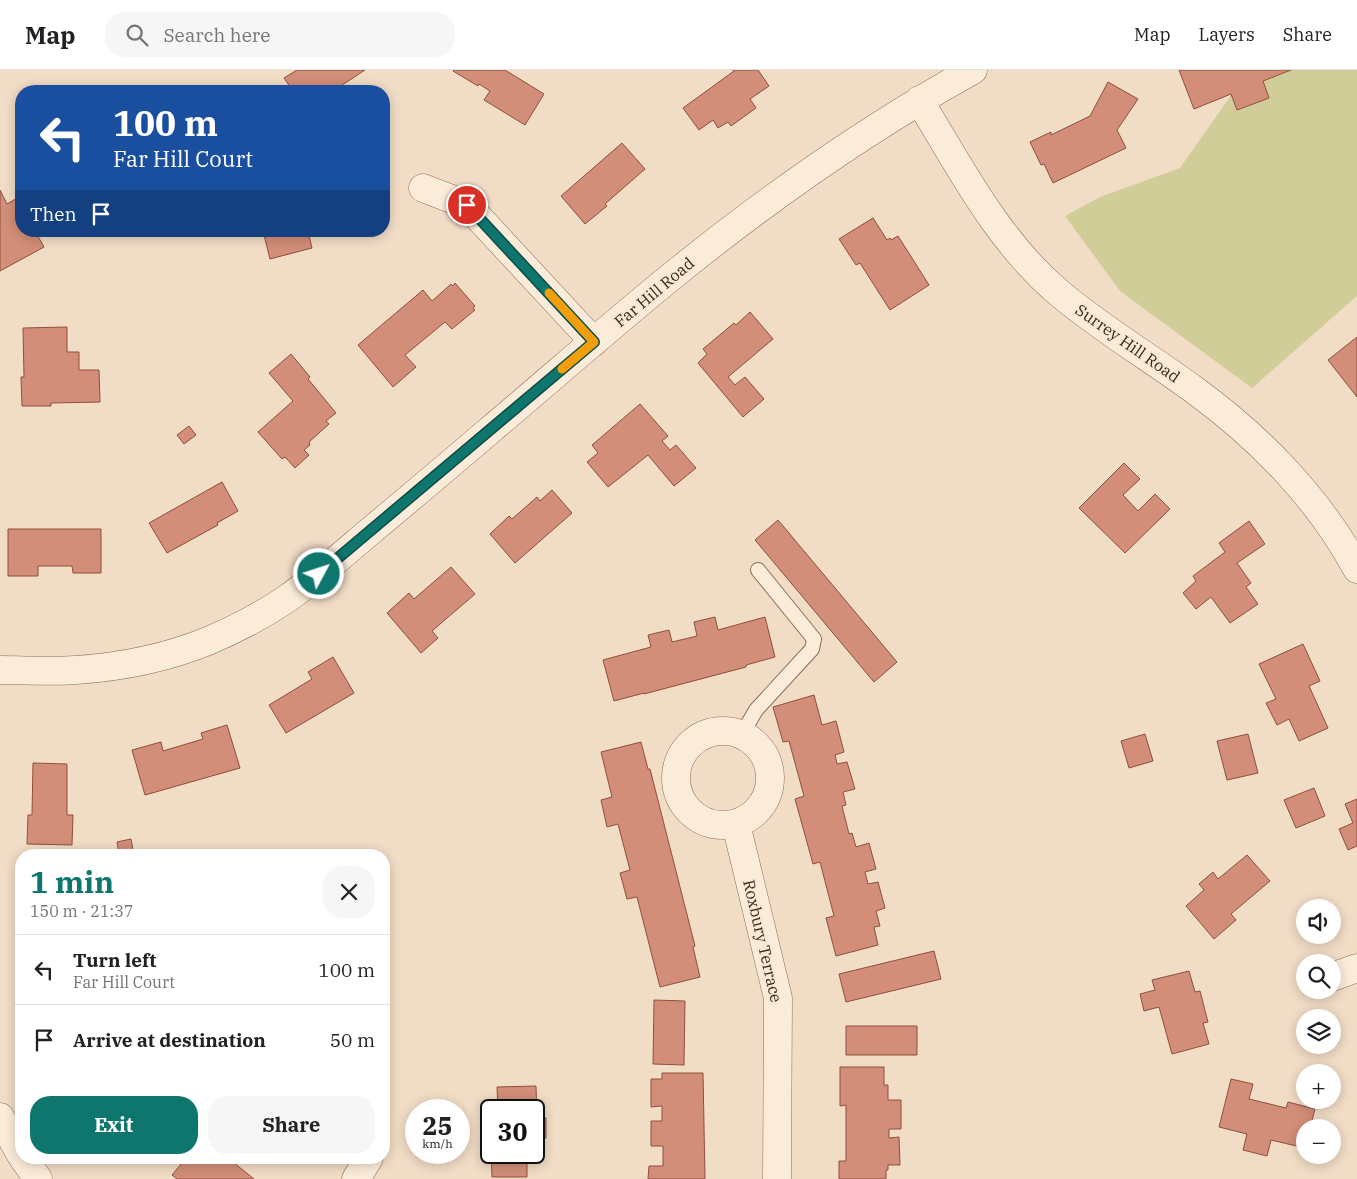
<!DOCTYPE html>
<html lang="en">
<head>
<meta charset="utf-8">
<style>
	:root { --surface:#fff; --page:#f6f6f6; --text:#202124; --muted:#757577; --line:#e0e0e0; --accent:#0f766e }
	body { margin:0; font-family:"IBM Plex Serif",serif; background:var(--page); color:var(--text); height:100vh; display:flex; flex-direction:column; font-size:19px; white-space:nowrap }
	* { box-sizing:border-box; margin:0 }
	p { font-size:16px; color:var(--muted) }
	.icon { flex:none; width:28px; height:28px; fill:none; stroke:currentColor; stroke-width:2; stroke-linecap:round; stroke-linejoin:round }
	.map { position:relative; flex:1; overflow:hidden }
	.panel { position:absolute; left:15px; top:779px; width:375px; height:315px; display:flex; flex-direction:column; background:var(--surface); border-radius:20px; box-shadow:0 2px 12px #0003 }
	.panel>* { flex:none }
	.guide { position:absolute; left:15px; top:15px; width:375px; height:152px; border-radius:20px; box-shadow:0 2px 12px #0003; background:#1a4fa0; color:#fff; overflow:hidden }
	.fabs { position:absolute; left:1296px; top:829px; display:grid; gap:10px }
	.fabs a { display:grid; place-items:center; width:45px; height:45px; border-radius:50%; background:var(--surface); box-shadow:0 2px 12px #0003; font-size:25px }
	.speed { position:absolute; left:405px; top:1029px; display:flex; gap:10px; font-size:25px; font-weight:700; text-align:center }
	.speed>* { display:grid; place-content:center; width:65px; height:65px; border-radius:50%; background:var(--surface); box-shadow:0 2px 12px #0003; line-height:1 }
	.speed small { font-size:12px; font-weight:400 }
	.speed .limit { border:2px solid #111; border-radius:8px; background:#fff; color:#111 }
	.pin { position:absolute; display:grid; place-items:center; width:42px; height:42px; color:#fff; margin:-21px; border:2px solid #fff; border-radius:50%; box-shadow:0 1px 5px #0007 }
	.me { position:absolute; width:55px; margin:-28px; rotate:50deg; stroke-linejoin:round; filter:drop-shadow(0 0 4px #0008) }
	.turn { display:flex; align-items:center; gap:18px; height:105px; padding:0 15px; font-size:22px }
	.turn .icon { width:65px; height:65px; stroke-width:2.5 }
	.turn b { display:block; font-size:35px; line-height:42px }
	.then { display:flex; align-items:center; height:48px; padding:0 15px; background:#0003; gap:10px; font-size:19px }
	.round { display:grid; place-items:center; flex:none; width:52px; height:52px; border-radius:20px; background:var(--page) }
	.head { display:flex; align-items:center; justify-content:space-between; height:85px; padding:0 15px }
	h1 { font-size:30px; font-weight:800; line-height:38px; color:var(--accent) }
	.action { display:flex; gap:10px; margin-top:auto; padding:10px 15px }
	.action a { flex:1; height:58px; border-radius:20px; background:var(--accent); color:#fff; font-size:20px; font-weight:800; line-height:58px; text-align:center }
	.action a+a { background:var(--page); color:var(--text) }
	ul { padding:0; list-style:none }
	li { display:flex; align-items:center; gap:15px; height:70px; padding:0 15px; border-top:1px solid var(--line) }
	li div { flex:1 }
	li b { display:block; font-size:19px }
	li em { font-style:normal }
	header { display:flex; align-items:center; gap:30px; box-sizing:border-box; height:70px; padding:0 25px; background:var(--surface); border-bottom:1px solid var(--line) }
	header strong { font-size:24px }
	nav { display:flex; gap:28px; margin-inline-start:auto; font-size:18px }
	.search { width:350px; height:45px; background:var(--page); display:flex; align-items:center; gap:12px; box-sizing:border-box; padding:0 18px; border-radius:20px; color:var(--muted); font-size:19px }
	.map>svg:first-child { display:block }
	.green { fill:#d1cd98 }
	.building { fill:#d28e78; stroke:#8f4f3d }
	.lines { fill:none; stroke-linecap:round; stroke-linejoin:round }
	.lane-casing { stroke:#8e6c59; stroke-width:16 }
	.street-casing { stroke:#8e6c59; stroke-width:29 }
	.lane { stroke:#fbebd9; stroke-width:14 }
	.street { stroke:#fbebd9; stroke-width:28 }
	.route-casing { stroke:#0a4d48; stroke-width:12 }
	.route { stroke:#0f766e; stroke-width:9 }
	.slow { stroke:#f59e0b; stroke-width:9 }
	.labels { text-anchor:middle; stroke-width:5; stroke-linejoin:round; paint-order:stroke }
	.street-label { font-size:16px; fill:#3d281e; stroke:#f8e8d5 }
</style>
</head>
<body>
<header>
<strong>Map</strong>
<div class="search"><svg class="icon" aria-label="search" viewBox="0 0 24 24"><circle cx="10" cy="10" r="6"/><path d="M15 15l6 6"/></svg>Search here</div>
<nav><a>Map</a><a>Layers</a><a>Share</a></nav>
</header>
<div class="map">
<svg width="1357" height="1109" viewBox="0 0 1357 1109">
	<rect width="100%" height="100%" fill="#f1dcc5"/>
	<path class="green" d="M1249 0H1357V226L1252 318 1120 221 1065 146 1100 127 1180 98Z"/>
	<path class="building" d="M297 0H365L333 21H293L284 8Z
		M454 0H505L544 24 525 55 484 30 490 21 479 14 478 16 453 1Z
		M733 0H758L769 16 750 29 756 38 731 56 728 52 718 58 713 50 699 60 683 38 734 1Z
		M1179 0H1291L1263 11 1269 28 1237 40 1231 24 1194 39Z
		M1108 12 1138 29 1117 60 1126 78 1053 113 1044 94 1041 95 1030 72 1051 62V65L1090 46Z
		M622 73 645 99 605 134 607 136 585 154 561 126Z
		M0 120 7 134 19 127 21 131V161H25L26 163 29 161H35L44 177 0 201Z
		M873 148 887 170 890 168 891 170 898 166 929 215 890 240 860 193 856 195 839 169Z
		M263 161H308L312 178 270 189Z
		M455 213 475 236 473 238 475 240 452 259 445 252 405 285 416 297 393 317 358 275 423 220 432 231 451 214 453 216Z
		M750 242 773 269 728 307 735 315 745 307 764 329 743 347 698 293 707 284 703 279 734 253 736 255Z
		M67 257V282H79V300H99L100 332 51 333V336H22L21 307H24L23 258Z
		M1357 267V327L1328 290Z
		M291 284 310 307 308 309 336 343 326 351 329 354 309 372 310 375 304 380 309 385 295 398 285 387 282 389 258 362 293 331 269 303Z
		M640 334 668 366 662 371 670 380 676 375 696 398 674 416 648 385 608 417 587 392 598 383 592 375Z
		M189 356 196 365 184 374 177 365Z
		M1124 393 1140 409 1123 425 1138 441 1155 424 1170 439 1125 483 1079 438Z
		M222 412 238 441 217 453 218 455 167 483 149 453Z
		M552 420 572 443 515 493 490 464 509 446 512 449 537 427 540 431Z
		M778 450 897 592 874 612 755 470Z
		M1249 451 1265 474 1237 493 1251 513 1246 517 1258 534 1230 553 1211 527 1196 539 1183 523 1196 511 1193 506 1225 482 1219 473Z
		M8 459H101V503H73L72 496H38V506H8Z
		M451 497 475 524 432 561 438 568 421 583 387 543 409 523 414 529Z
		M715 547 718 560 765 547 775 587 746 595V597L644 624V623L614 631 603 590 651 577 648 565 669 560 672 572 697 566 694 552Z
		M1303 574 1320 611 1309 616 1328 658 1299 671 1289 649 1277 655 1266 633 1276 629 1259 594Z
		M333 587 354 623 286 663 269 635 312 609 308 602Z
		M814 625 822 655 836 651 844 682 835 685 837 694 847 692 855 719 843 722 846 735 842 736 849 764 852 763 856 777 869 773 876 799 865 802 868 814 878 812 885 838 876 841 880 856 874 857 878 875 836 886 826 848 834 846 820 792 813 794 795 729 804 726 789 671 783 672 773 637Z
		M227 655 240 698 145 725 132 680 161 672 163 681 203 669 201 663Z
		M1145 664 1153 691 1129 698 1121 671Z
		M1248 664 1258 703 1227 710 1217 671Z
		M641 672 648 699H650L695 876 693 877 700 907 660 917 637 827 627 829 620 803 630 800 618 754 607 757 601 730 612 727 601 682Z
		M33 693 67 694V745H73L72 775 27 774 28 745H32Z
		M1314 718 1325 746 1296 758 1284 730Z
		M1357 729V776L1348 780 1339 759 1353 753 1345 734Z
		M131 769 134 785H119L117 772Z
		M1247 785 1270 811 1231 844 1236 850 1214 869 1186 836 1204 820 1199 814 1213 802 1218 809Z
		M934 881 941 909 846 932 839 904Z
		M1189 901 1195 922 1200 921 1208 952 1203 953 1209 974 1172 984 1159 937 1144 941 1140 924 1155 920 1152 910Z
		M654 930 685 931 684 995 653 994Z
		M846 956H917V985H846Z
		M840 997H884V1015H888V1030H901V1059H889V1068L899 1067 900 1095H888V1100H886V1109H839V1091H846V1035L840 1036Z
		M662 1003H703L705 1109H648L649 1096H663V1076H651V1051H662V1036L651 1037V1009H662Z
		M1231 1009 1253 1014 1249 1029 1286 1038 1288 1032 1315 1039 1310 1058H1305V1078L1271 1070 1267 1086 1243 1080 1247 1064 1219 1057Z
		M536 1016 537 1048H546V1068L534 1069V1040H498L497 1017Z
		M490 1050H491V1082H527V1107H492Z
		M186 1088H228L254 1109H177L172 1105Z"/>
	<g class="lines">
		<defs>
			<path id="lane" d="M741 666 756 640 812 579 814 569 758 500"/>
			<path id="street" d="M919 30C960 97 997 170 1058 222 1100 258 1148 286 1193 319 1258 366 1319 428 1357 499
				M423 118 467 135 594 272
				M0 600C25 600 51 602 76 600 121 597 166 588 208 571 234 560 261 546 285 530 314 510 341 486 368 463 408 430 449 395 489 361 553 307 616 251 682 198 773 125 870 57 973 0
				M676 708a47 47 0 1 1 94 0a47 47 0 1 1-94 0Z
				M736 754 778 928 777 1109
				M1332 907 1357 898
				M0 1047 21 1085
				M23 1088 38 1109
				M356 1109 369 1088"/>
		</defs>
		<use href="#lane" class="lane-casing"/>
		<use href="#street" class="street-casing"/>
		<use href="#lane" class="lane"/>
		<use href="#street" class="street"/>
	</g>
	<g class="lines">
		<defs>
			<path id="route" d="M319 504 594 272 467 135"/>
		</defs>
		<use href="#route" class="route-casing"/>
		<use href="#route" class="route"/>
		<path class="slow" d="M549 223 594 272 562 299"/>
	</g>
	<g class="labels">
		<g class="street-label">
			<text transform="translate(654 222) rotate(-40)" y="6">Far Hill Road</text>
			<text transform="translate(1128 273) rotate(35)" y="6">Surrey Hill Road</text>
			<text transform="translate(763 871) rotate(77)" y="6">Roxbury Terrace</text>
		</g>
	</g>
</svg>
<div class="fabs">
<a><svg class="icon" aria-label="sound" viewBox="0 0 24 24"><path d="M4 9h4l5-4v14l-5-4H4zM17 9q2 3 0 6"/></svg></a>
<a><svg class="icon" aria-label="search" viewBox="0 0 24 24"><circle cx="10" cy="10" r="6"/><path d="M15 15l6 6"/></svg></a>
<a><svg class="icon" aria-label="layers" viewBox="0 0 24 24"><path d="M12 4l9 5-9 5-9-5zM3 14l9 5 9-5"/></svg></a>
<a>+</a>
<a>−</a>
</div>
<div class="speed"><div>25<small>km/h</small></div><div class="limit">30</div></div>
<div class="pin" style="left:467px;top:135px;background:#d93025"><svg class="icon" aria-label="arrive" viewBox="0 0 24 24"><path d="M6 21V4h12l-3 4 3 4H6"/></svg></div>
<svg class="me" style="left:319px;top:504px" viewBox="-20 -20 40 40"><circle r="17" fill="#0f766e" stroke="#fff" stroke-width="3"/><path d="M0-11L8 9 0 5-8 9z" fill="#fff"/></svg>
<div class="guide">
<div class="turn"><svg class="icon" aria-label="left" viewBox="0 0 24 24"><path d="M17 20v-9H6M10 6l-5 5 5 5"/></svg><div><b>100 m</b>Far Hill Court</div></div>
<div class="then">Then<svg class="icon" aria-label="arrive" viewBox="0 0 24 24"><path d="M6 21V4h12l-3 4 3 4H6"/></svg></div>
</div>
<section class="panel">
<div class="head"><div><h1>1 min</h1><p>150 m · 21:37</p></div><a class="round"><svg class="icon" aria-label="close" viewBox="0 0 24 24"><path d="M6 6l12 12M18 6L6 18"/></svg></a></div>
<ul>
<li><svg class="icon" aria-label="left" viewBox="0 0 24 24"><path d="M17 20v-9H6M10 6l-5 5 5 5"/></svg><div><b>Turn left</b><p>Far Hill Court</p></div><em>100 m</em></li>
<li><svg class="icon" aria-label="arrive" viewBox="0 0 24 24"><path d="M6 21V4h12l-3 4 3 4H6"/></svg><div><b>Arrive at destination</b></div><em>50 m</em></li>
</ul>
<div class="action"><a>Exit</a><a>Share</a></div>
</section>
</div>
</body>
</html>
